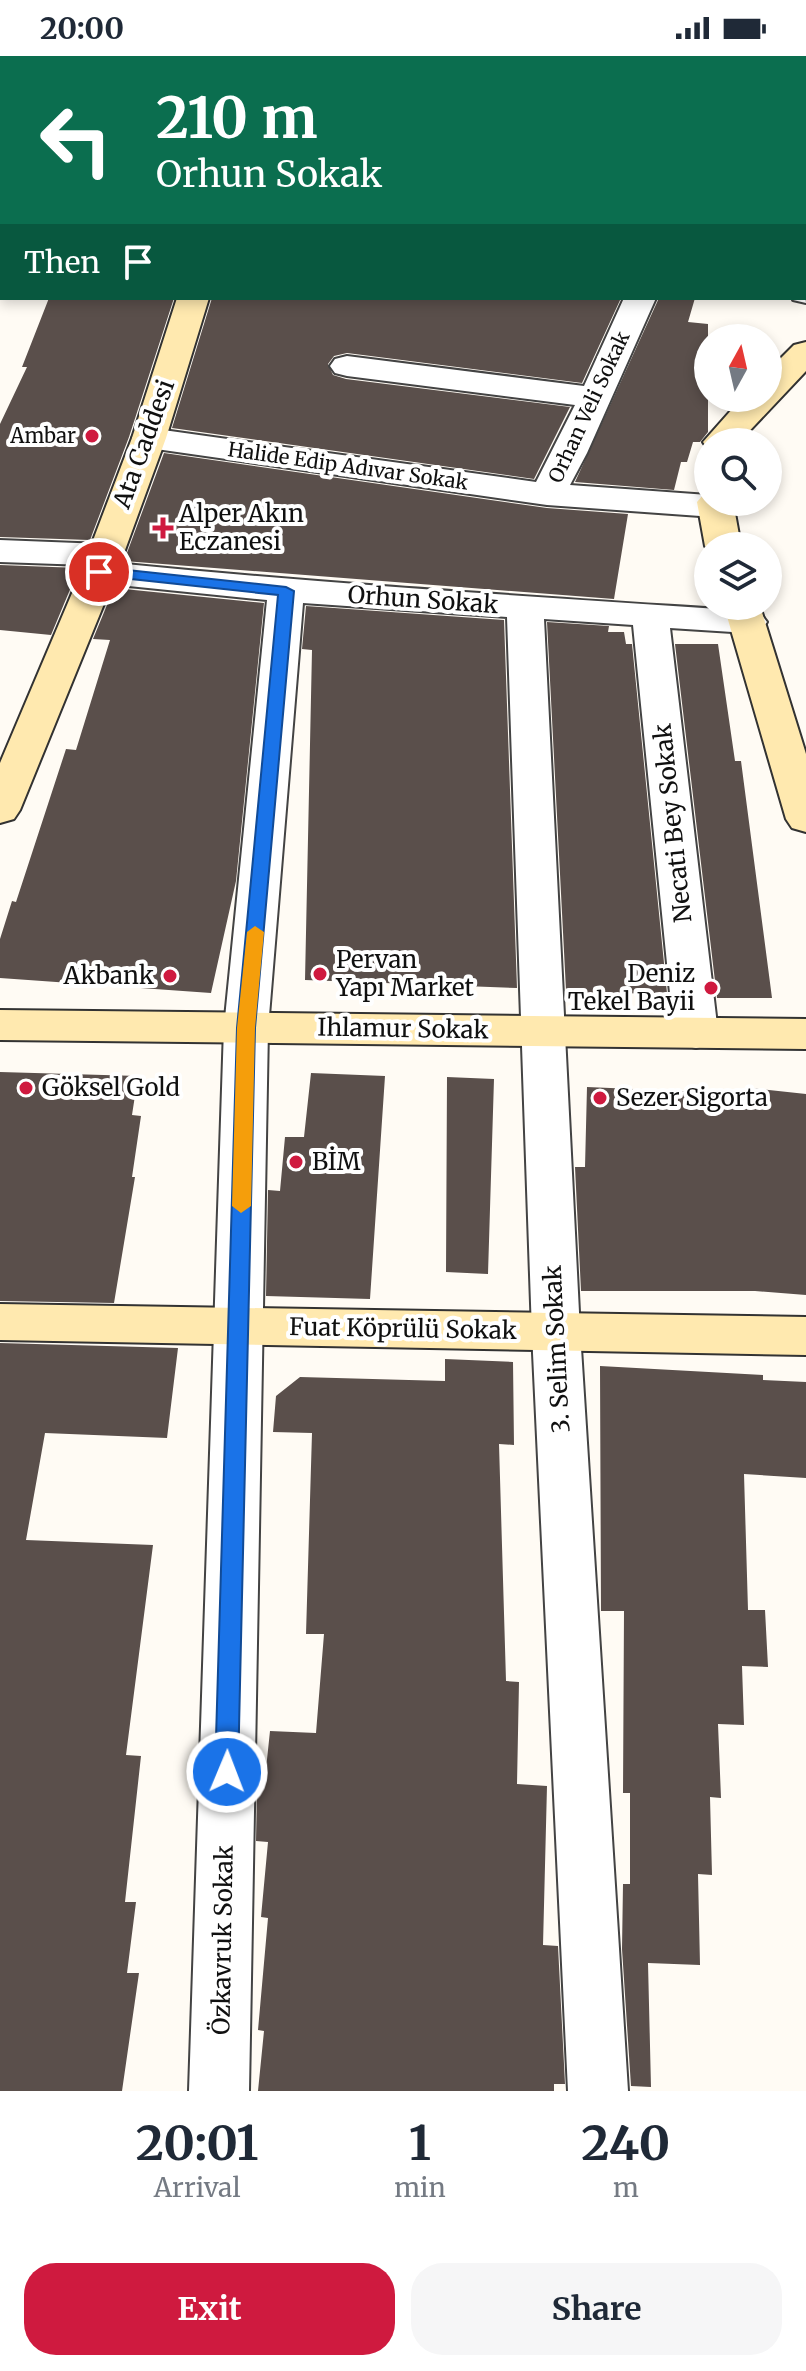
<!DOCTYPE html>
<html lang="en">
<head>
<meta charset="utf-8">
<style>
	:root { --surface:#fff; --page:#f6f6f7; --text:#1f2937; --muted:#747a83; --accent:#cf1a3f }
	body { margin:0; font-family:Merriweather,serif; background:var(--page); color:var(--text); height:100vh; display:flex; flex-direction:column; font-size:30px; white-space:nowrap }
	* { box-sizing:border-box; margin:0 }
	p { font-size:26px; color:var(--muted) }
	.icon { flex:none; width:44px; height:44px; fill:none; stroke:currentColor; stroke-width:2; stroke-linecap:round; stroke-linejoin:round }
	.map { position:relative; height:2035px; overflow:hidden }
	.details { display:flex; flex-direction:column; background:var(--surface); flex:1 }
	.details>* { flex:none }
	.top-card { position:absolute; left:0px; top:0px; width:806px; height:244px; box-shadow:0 4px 12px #0003; background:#0b6e4f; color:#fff; overflow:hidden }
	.needle { width:52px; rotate:8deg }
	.tools { position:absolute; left:694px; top:268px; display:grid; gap:16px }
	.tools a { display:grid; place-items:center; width:88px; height:88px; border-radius:50%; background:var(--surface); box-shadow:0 4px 12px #0003; font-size:40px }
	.pin { position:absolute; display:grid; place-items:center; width:68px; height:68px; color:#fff; margin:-34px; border:4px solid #fff; border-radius:50%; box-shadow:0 2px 8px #0007 }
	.me { position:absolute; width:88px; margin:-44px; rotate:1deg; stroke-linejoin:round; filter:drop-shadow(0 0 6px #0008) }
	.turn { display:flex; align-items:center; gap:28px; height:168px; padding:0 24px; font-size:36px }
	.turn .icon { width:104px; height:104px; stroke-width:2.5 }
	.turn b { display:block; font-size:56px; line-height:68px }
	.then { display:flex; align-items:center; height:76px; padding:0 24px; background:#0003; gap:16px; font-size:30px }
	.eta { display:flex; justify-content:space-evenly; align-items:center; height:136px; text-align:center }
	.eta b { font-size:48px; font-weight:700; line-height:56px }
	.primary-button { display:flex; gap:16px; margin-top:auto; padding:16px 24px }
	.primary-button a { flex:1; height:92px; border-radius:32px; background:var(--accent); color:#fff; font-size:32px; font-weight:700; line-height:92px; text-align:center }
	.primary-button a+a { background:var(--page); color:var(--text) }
	.status { display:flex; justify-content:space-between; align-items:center; height:56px; padding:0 40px; background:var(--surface); direction:ltr }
	.status svg { height:22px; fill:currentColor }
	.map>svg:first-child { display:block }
	.building { fill:#5a4f4b }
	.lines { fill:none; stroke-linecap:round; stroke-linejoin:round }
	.minor-casing { stroke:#434343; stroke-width:4 }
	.secondary-casing { stroke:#323232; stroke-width:4 }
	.minor { fill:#fff; fill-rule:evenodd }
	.secondary { fill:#ffe9af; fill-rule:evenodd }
	.route { fill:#1a73e8; stroke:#114b97; stroke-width:2 }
	.slow { fill:#f59e0b }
	.poi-dot { fill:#cf1a3f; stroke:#fff; stroke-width:3 }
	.labels { text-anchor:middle; stroke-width:8; stroke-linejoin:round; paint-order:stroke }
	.far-street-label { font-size:20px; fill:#101010; stroke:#fff }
	.far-poi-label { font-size:20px; fill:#101010; stroke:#fff; text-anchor:end }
	.street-label { font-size:24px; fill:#101010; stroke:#fff }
	.poi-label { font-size:24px; fill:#101010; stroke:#fff; text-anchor:start }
</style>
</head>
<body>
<div class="status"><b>20:00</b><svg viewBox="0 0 49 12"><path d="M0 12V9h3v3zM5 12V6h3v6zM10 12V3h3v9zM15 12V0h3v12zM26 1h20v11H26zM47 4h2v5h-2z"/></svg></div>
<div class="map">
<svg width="806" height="2035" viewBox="0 0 806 2035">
	<rect width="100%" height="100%" fill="#fffbf4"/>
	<path class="building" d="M49 242H174L129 381 90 484 0 481V368L27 311H22Z
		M212 242H621L582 327 347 297 334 300 328 308 333 319 346 323 570 351 534 423 172 372Z
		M659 242H695L688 266 708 268V376L700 386H693L687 406H681L674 434 575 426Z
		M164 397 547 452 628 458 614 543 124 505Z
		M0 509 79 512 51 579 0 574Z
		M114 532 264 547 236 825 211 937 0 922V883L12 845 16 846 66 693 76 694 110 584 93 583Z
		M306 550 504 564 517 932 305 924 312 594 302 593Z
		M547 566 609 570 608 576H624L626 588H632L667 937 571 938V934H566Z
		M675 588H718L735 705H741L772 942H717Z
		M0 1016 138 1020 132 1059 141 1060 132 1121H135L114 1247 0 1245Z
		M311 1017 385 1020 370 1243 266 1240 268 1134 280 1135 285 1081H304Z
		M447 1021 494 1023 488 1218 446 1216Z
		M587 1031 750 1038V1032L806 1038V1239L755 1235H581L575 1111H585Z
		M0 1287 178 1292 167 1382 45 1377 26 1484 153 1489 126 1699 141 1700 125 1846H136L127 1917H139L122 2035H0Z
		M445 1303 513 1306 514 1389 499 1388 506 1625 519 1626 517 1728 547 1730 543 1889 558 1890 565 2028H554V2035H258L264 1975 258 1974 268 1862 261 1861 268 1786 256 1785 257 1731 264 1732 270 1675 316 1677 324 1578H306L312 1377 273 1376 276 1340 300 1321 445 1325Z
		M600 1310 763 1319V1324L806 1326V1422L744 1418 748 1554H765L768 1611 742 1610 744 1669 718 1668 721 1742 710 1741 712 1819 698 1818 700 1909 648 1907 651 2031 631 2030 622 1893 623 1828H630V1737H623L624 1555H601Z"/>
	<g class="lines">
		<defs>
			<path id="minor" d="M0 36H2V54H0Z
				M804 106H806V125H804Z
				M804 227 806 247 793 244 804 242Z
				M624 242H656L587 397 570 429 708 439V446H729L732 450 727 458 714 461 547 449 149 392 137 389 132 382 137 375 149 372 536 426 575 349 347 320 335 317 330 310 335 303 347 300 584 330Z
				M0 484 103 488 116 491 121 499 115 507C326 528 538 541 748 555L761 558 767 566 761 574 748 577 670 572 718 977 711 988 696 992 681 988 674 977 633 569 544 563 580 1276 628 2035H568L532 1276 507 561 303 547 268 972 249 2035H189L224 972 267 544 99 527 86 524 81 516 86 509 0 506Z"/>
			<path id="secondary" d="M250 0H278V2H250Z
				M177 242H209L166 382 117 516 20 754 14 763 0 767V707L81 516 132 382Z
				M806 286V315L739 386H708V393L703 386 742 342H768V315L794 289Z
				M708 437V446H733L741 490H708V494L705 490 697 446 703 439Z
				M724 550H760L806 698V776L792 772 786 763Z
				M0 954 806 963V993L0 984Z
				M0 1248 806 1261V1299L0 1284Z"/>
		</defs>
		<use href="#minor" class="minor-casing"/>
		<use href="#secondary" class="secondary-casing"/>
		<use href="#minor" class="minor"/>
		<use href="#secondary" class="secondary"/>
	</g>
	<path class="route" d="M99 511 286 531 294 535 255 972 238 1716 235 1723 227 1726 219 1723 215 1716 237 972 278 539 94 519 92 516Z"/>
	<path class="slow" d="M255 870 264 876 255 972 251 1150 241 1157 232 1150 237 972 247 876Z"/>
	<g class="poi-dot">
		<circle cx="92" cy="380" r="8"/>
		<path d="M159 460h8v8h8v8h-8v8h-8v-8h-8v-8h8z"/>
		<circle cx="320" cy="918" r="8"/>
		<circle cx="170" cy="920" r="8"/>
		<circle cx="711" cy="932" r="8"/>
		<circle cx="26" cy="1032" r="8"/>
		<circle cx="600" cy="1042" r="8"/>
		<circle cx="296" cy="1106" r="8"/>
	</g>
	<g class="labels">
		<g class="far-street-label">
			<text transform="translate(589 351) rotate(-65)" y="7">Orhan Veli Sokak</text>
			<text transform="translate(348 410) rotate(8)" y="7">Halide Edip Adıvar Sokak</text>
		</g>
		<g class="far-poi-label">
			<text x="76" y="387">Ambar</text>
		</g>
		<g class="street-label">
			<text transform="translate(144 388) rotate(-70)" y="8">Ata Caddesi</text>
			<text transform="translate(423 544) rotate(4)" y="8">Orhun Sokak</text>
			<text transform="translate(673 767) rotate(-96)" y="8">Necati Bey Sokak</text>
			<text transform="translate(403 973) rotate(1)" y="8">Ihlamur Sokak</text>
			<text transform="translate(403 1273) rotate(1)" y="8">Fuat Köprülü Sokak</text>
			<text transform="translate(557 1293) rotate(-93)" y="8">3. Selim Sokak</text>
			<text transform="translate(223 1884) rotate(-89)" y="8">Özkavruk Sokak</text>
		</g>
		<g class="poi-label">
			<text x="179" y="466">Alper Akın<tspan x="179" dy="28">Eczanesi</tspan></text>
			<text x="336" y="912">Pervan<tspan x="336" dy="28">Yapı Market</tspan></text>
			<text x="695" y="926" text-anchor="end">Deniz<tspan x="695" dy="28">Tekel Bayii</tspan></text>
			<text x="154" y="928" text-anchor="end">Akbank</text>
			<text x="42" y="1040">Göksel Gold</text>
			<text x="616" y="1050">Sezer Sigorta</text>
			<text x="312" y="1114">BİM</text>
		</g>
	</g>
</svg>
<div class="tools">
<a><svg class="needle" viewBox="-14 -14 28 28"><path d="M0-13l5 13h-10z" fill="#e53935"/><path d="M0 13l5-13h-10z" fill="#747a83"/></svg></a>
<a><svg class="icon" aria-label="search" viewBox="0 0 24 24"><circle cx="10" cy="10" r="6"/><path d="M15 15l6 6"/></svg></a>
<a><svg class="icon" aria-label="layers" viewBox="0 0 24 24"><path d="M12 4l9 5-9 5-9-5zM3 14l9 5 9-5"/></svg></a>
</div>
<div class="pin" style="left:99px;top:516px;background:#d93025"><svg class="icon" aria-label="arrive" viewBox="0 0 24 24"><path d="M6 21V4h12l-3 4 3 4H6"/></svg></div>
<svg class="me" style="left:227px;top:1716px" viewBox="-20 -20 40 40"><circle r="17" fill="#1a73e8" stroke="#fff" stroke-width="3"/><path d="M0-11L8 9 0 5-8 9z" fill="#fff"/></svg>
<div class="top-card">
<div class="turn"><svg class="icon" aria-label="left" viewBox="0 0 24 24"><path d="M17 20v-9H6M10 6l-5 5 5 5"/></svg><div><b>210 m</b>Orhun Sokak</div></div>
<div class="then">Then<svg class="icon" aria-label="arrive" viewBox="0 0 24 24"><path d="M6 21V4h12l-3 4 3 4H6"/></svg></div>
</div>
</div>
<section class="details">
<div class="eta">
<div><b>20:01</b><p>Arrival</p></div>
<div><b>1</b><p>min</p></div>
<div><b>240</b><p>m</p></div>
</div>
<div class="primary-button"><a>Exit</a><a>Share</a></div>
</section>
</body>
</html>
